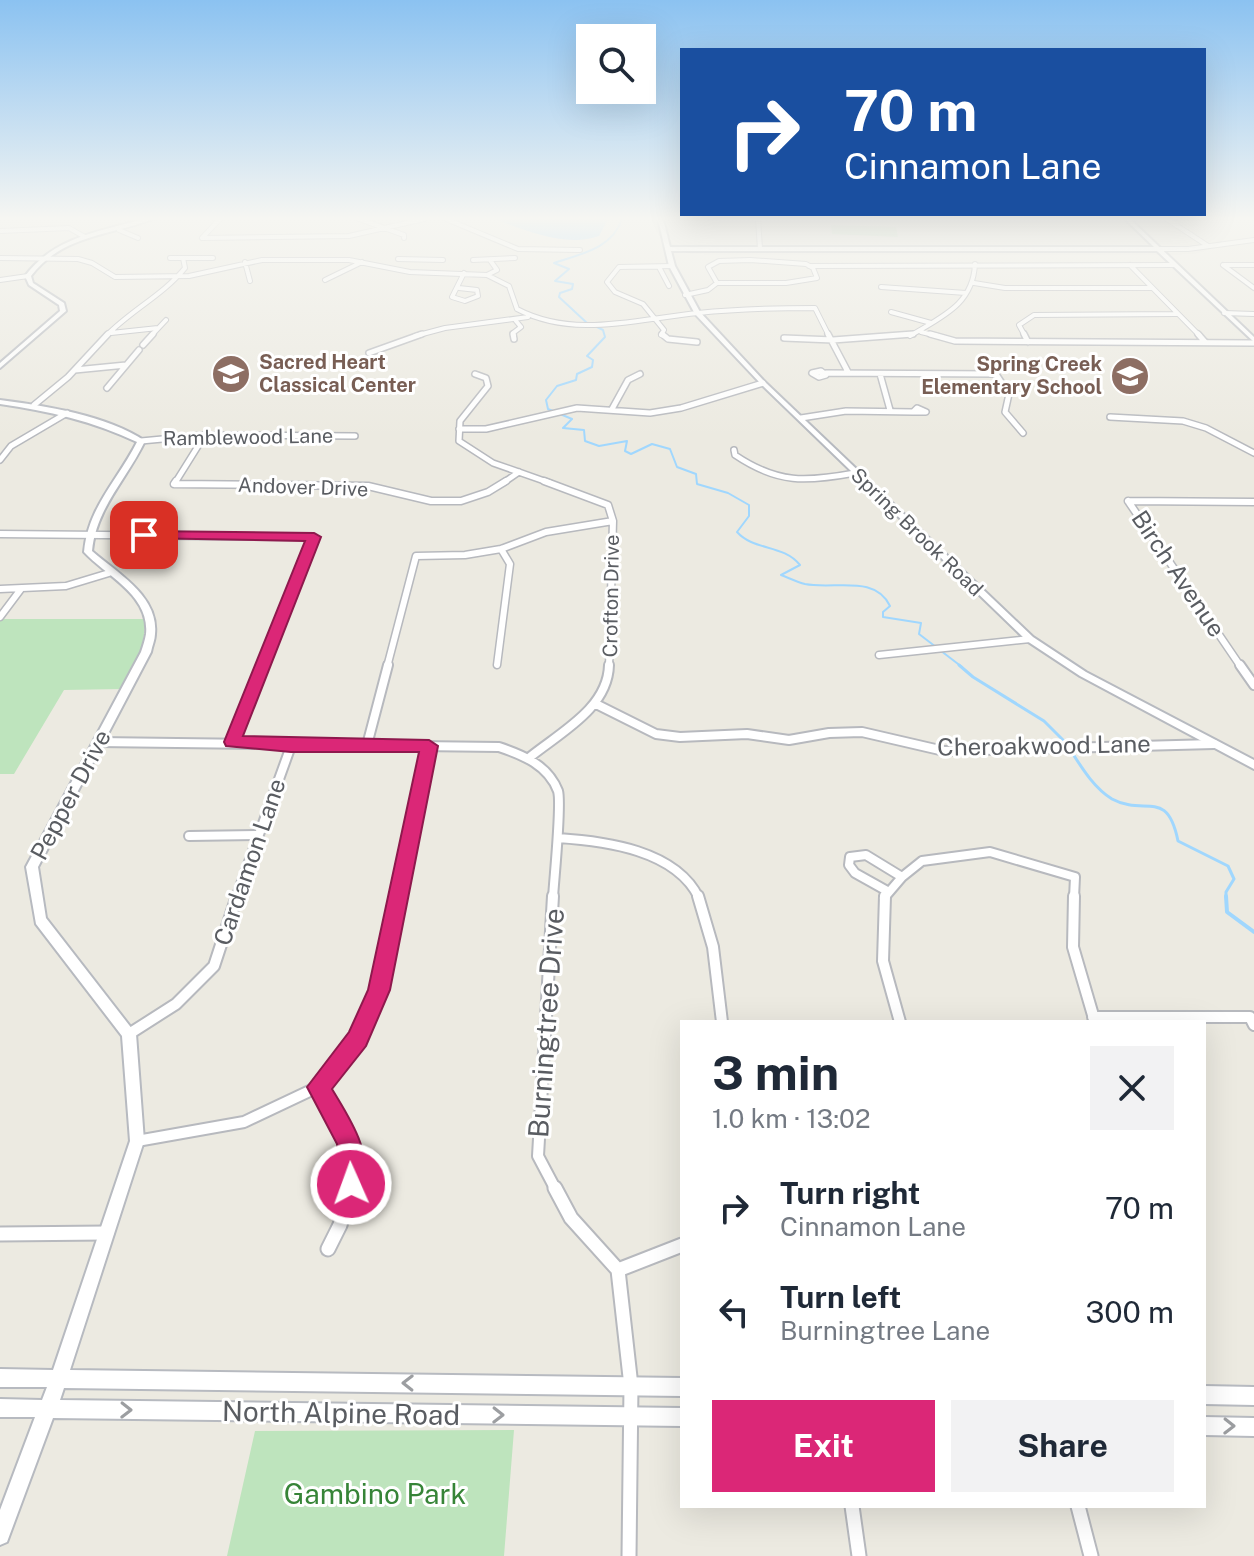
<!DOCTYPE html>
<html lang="en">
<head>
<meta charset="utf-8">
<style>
	:root { --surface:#fff; --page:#f2f2f3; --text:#1f2937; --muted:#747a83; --accent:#db2777 }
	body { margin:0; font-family:"Public Sans",sans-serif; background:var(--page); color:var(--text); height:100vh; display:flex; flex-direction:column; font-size:30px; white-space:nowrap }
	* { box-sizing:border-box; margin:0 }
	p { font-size:26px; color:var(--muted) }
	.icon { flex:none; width:44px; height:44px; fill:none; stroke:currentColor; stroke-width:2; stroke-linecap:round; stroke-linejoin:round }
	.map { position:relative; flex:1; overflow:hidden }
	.sheet { position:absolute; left:680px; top:1020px; width:526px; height:488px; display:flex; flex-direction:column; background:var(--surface); border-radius:0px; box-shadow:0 8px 32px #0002 }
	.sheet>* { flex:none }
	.guide { position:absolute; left:680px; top:48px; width:526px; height:168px; border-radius:0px; box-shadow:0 8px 32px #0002; background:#1a4fa0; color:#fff; overflow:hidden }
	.controls { position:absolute; left:576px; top:24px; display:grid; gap:16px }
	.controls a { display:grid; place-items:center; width:80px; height:80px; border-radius:0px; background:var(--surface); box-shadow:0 8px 32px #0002; font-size:40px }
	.pin { position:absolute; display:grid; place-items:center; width:68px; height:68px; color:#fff; margin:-34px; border-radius:16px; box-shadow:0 4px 12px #0006 }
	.me { position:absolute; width:88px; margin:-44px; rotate:358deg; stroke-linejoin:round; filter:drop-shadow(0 0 6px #0008) }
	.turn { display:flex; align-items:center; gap:28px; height:168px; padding:0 32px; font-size:36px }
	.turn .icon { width:104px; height:104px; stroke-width:2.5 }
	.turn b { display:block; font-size:56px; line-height:68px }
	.round { display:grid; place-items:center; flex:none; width:84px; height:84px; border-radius:0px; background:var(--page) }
	.summary { display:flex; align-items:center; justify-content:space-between; height:136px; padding:0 32px }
	h1 { font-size:48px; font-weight:700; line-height:60px }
	.primary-button { display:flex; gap:16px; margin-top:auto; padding:16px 32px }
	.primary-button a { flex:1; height:92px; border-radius:0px; background:var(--accent); color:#fff; font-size:32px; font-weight:700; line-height:92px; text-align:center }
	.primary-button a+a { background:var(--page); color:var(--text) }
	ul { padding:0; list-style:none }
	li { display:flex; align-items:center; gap:24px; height:104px; padding:0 32px }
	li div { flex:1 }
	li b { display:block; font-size:30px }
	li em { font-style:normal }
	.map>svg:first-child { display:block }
	.green { fill:#bee4bd }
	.water { fill:#a0d7fe }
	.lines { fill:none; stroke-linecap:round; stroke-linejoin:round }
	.stream-far2 { stroke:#a0d7fe; stroke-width:2 }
	.stream-far1 { stroke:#a0d7fe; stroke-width:3 }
	.stream { stroke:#a0d7fe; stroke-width:4 }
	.street-far5-casing { stroke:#b7b9be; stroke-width:6 }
	.street-far4-casing { stroke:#b7b9be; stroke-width:8 }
	.street-far3-casing { stroke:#b7b9be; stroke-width:9 }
	.street-far2-casing { stroke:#b7b9be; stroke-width:12 }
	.street-far1-casing { stroke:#b7b9be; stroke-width:14 }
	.street-casing { stroke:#b7b9be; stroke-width:17 }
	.secondary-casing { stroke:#b7bac0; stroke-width:4 }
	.street-far5 { stroke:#fff; stroke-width:4 }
	.street-far4 { stroke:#fff; stroke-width:5 }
	.street-far3 { stroke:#fff; stroke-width:6 }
	.street-far2 { stroke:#fff; stroke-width:8 }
	.street-far1 { stroke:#fff; stroke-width:10 }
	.street { stroke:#fff; stroke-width:13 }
	.secondary { fill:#fff; fill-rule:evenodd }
	.oneway { stroke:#9c9ea1 }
	.route { fill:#db2777; stroke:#8e194d; stroke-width:2 }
	.labels { text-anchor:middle; stroke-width:6; stroke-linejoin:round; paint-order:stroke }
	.far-education-label { font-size:20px; font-weight:bold; fill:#785e54; stroke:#fff; text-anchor:start }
	.far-street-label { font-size:20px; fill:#5a5d62; stroke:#fff }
	.street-label { font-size:24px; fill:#5a5d62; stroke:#fff }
	.near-street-label { font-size:28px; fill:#5a5d62; stroke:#fff }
	.near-park-label { font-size:28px; fill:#368437; stroke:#fff }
</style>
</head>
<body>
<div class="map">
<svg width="1254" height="1556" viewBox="0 0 1254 1556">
	<rect width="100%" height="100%" fill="#eceae1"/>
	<path class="green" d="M831 225 896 227 898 237 832 234Z
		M0 619H146L142 650 122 689 64 690 14 774H0Z
		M514 1430 504 1556H227L255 1431Z"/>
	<path class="water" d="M494 219H608L599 236C565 248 526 230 494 219Z"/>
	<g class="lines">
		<path class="stream-far2" d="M587 323 559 297 560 293 572 289 573 284 555 281 569 269 554 263C580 254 612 249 622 219
			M597 327 603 330 605 337 587 356 593 360 592 367 577 374 576 380 557 386 546 400 548 409 572 419 563 428 584 430 585 441 599 446 627 441 625 451 631 454 652 444 670 449 677 467 696 474 697 484 728 493 749 505V516L737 532C754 551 783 544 800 565L781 575C789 578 797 582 805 584 834 590 875 574 890 606L883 612V617L921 623 919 634 962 667"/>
		<path class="stream-far1" d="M959 665 973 677 1044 721 1067 744
			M1071 751C1082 768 1094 788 1112 799 1145 817 1167 787 1178 841L1228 866 1234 879 1226 892V898"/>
		<path class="stream" d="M1226 896 1227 912 1254 932"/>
		<defs>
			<path id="street-far5" d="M359 219 404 235V238
				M446 219 518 249 580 250
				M758 219 760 249
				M1167 219 1208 246
				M119 230 138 238
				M0 231 69 228 85 237
				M202 238 349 236 424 219
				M202 238 220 219
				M1157 249H1188L1254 240
				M0 258 78 259 92 263 115 277 189 276 262 260H349L410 272 487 275
				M170 258H213
				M398 259 443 260
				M473 260 515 258
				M490 260 497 270 487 275 509 286 517 309C574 339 637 319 698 313 737 309 776 308 815 308L829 336
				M750 260 806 264 813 268 817 278 786 283H717L708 267 719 261Z
				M245 262 250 281
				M1130 265 1200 336
				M1223 265 1254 288
				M1224 265H1254
				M809 266 1174 265
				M659 267 669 286
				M0 280 28 276
				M325 280 362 262
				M974 283 1005 288H1151
				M881 287 966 293
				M459 288 477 290 478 296 465 301 452 297 464 273
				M685 295 708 290 717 283
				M891 312 931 323
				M1224 313 1254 314
				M921 332 938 336
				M111 333 158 328
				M106 336C130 311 163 295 185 268L183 258
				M151 336 166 320
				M415 336 445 328 528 317
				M514 336 513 333 521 327 516 321
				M664 336 661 335 664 330 643 304 615 292 607 282 619 267 672 266
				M910 336C941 317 973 305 975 264
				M1025 336 1019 325 1034 315 1176 314"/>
			<path id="street-far4" d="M513 334 514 339
				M662 334 668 339 697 342
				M828 334 848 372
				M930 334 955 341 1254 343
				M1024 334 1028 342
				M1198 334 1205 342
				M784 338 833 340 913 334
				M143 345 153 334
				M369 353 422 334
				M75 370 126 365
				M821 371 826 375 819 377 812 373Z
				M826 373 996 374 1009 394 1005 412 1023 433
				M475 374 486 378 488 386 460 421 459 441 493 463 550 483
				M880 374 890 410
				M107 388 139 350
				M34 405 68 377 108 334
				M917 408 926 412H913Z
				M612 409 628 380 640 374
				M1110 417 1183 421 1206 428 1254 453
				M801 418 846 411 913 412
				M459 429H486L577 408 650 413 681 408 763 383
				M141 441 205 435 355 436
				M734 450 735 455C778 484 806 482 855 473
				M0 460 11 446 67 413
				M175 483 205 435
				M503 483 519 472"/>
			<path id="street-far3" d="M544 481 608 505 613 521 609 667
				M174 484 368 486 431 501H461L488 492 506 481
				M174 484 176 481
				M1128 501 1241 667
				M1128 501 1254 502
				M0 534 314 537 262 667
				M0 589 66 586 109 573
				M0 617 21 589
				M879 655 1030 639
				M497 665 510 564 501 549
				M387 667 416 556 465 555 501 549 546 532 613 521"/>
			<path id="street-far2" d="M1240 665 1254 685
				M596 704 656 734 680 737 747 734 789 740 829 733 862 732 944 751 1214 744
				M98 742 499 747C523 755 548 765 558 791 562 804 554 879 553 898
				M232 742 263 665
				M367 745 388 665
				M530 757C561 732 608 708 609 665
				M189 836 257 835
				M558 838C605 841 676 850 699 898
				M889 892 855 873 849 865 850 857 866 855 902 877
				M236 898 291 746
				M398 898 429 746
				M884 898 902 877 922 861 990 852 1075 877 1074 898"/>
			<path id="street-far1" d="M553 896 538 1156 556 1190
				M698 896 713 947 722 1022
				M885 896 883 961 900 1022
				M1074 896 1073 947 1095 1022
				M1093 1017H1250L1254 1025
				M129 1034 176 1004 214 966 237 896
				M318 1087C339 1121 358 1148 351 1190
				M137 1141 244 1122 318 1087 358 1039 379 990 398 896"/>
			<path id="street" d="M555 1188 571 1218 618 1270 631 1386 629 1556
				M0 1234 107 1233
				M328 1249 340 1225 351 1188
				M618 1270 682 1245
				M852 1506 859 1556
				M1078 1506 1091 1556"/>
			<path id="secondary" d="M144 219H153C109 236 62 235 31 276L33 283 64 303 66 311 0 368V363L60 311 59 305 29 285 25 276C54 237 101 231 144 219Z
				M658 219H663L670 247H1154L1125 219H1130L1254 337V342L1157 251H671L675 266 700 312 765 382 1033 637 1086 672 1254 760V769L1080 676 1027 641 761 384 695 314 669 266Z
				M0 400C46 406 106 415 145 441 127 479 96 508 92 551 117 573 159 596 155 634 155 640 152 646 151 652L38 867 46 918 136 1034 144 1141 70 1370 682 1378V1396L64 1388 60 1400 682 1408V1426L53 1418 7 1542 0 1545V1510L35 1417H0V1399L42 1400 47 1387H0V1369L53 1370 130 1141 122 1036 36 924 26 867 141 652C143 646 145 640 146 634 150 595 106 576 84 552 88 507 118 480 137 442 93 421 48 411 0 404Z
				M1204 1386 1254 1387V1405L1204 1404Z
				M1204 1417 1254 1418V1436L1204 1435Z"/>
		</defs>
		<use href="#street-far5" class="street-far5-casing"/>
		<use href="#street-far4" class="street-far4-casing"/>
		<use href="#street-far3" class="street-far3-casing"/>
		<use href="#street-far2" class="street-far2-casing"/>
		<use href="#street-far1" class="street-far1-casing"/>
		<use href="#street" class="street-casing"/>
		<use href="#secondary" class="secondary-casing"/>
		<use href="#street-far5" class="street-far5"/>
		<use href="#street-far4" class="street-far4"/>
		<use href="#street-far3" class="street-far3"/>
		<use href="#street-far2" class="street-far2"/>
		<use href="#street-far1" class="street-far1"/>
		<use href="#street" class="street"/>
		<use href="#secondary" class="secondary"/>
	</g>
	<defs><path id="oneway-chevron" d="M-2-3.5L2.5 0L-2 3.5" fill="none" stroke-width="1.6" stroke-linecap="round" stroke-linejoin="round" transform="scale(2)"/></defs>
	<g class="oneway">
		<use href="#oneway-chevron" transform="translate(408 1383) rotate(-179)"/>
		<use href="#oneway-chevron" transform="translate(126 1410) rotate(1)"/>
		<use href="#oneway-chevron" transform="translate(498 1415) rotate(1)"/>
		<use href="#oneway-chevron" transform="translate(1229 1426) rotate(1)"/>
	</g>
	<linearGradient id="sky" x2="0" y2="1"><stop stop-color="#8bc2f1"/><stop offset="0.5" stop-color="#f6f6f2"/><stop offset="1" stop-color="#f6f6f2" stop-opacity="0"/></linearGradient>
	<rect width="1254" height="437" fill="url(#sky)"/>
	<path class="route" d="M144 531 314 533 321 537 243 736 429 740 438 746 390 990 366 1046 332 1089C350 1119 376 1156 360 1193L351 1196 342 1193 339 1184 337 1144 307 1087 349 1032 368 990 419 752H291L226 746 224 742 305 541 139 538V532Z"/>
	<defs>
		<symbol id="school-disc" viewBox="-11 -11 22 22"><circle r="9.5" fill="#8d6e63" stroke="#fff"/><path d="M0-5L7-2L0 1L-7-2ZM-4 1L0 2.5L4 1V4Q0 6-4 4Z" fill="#fff"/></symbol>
	</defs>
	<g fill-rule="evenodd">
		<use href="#school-disc" x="209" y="352" width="44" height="44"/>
		<use href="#school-disc" x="1108" y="354" width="44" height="44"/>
	</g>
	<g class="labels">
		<g class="far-education-label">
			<text x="259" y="369">Sacred Heart<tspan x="259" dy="23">Classical Center</tspan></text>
			<text x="1102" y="371" text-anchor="end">Spring Creek<tspan x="1102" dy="23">Elementary School</tspan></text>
		</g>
		<g class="far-street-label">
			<text transform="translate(248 437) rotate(-1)" y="7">Ramblewood Lane</text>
			<text transform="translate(303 487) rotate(2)" y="7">Andover Drive</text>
			<text transform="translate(917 532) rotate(44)" y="7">Spring Brook Road</text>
			<text transform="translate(611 596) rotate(-89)" y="7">Crofton Drive</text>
		</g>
		<g class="street-label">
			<text transform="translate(1178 574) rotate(56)" y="8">Birch Avenue</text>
			<text transform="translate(1044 746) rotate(-1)" y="8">Cheroakwood Lane</text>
			<text transform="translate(71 795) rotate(-62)" y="8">Pepper Drive</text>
			<text transform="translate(250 862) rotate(-71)" y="8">Cardamon Lane</text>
		</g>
		<g class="near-street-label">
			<text transform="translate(546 1023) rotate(-86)" y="10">Burningtree Drive</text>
			<text transform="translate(341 1413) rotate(1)" y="10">North Alpine Road</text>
		</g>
		<g class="near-park-label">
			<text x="375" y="1504">Gambino Park</text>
		</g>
	</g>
</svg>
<div class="controls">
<a><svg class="icon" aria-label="search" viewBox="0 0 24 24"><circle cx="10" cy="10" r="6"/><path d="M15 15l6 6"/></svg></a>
</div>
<div class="pin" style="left:144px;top:535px;background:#d93025"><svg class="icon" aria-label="arrive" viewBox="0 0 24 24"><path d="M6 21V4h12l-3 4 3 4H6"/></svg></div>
<svg class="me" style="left:351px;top:1184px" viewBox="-20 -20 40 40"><circle r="17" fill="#db2777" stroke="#fff" stroke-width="3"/><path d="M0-11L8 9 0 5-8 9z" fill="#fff"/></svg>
<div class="guide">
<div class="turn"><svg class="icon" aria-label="right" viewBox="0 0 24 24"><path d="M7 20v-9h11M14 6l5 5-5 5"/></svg><div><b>70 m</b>Cinnamon Lane</div></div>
</div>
<section class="sheet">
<div class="summary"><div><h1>3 min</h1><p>1.0 km · 13:02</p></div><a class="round"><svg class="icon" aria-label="close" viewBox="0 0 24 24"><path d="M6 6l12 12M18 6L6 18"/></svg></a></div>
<ul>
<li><svg class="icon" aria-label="right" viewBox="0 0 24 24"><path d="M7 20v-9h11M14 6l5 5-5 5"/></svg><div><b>Turn right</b><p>Cinnamon Lane</p></div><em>70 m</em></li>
<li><svg class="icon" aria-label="left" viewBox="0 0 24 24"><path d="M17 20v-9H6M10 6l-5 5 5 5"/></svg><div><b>Turn left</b><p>Burningtree Lane</p></div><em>300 m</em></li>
</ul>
<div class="primary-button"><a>Exit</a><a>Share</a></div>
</section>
</div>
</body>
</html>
